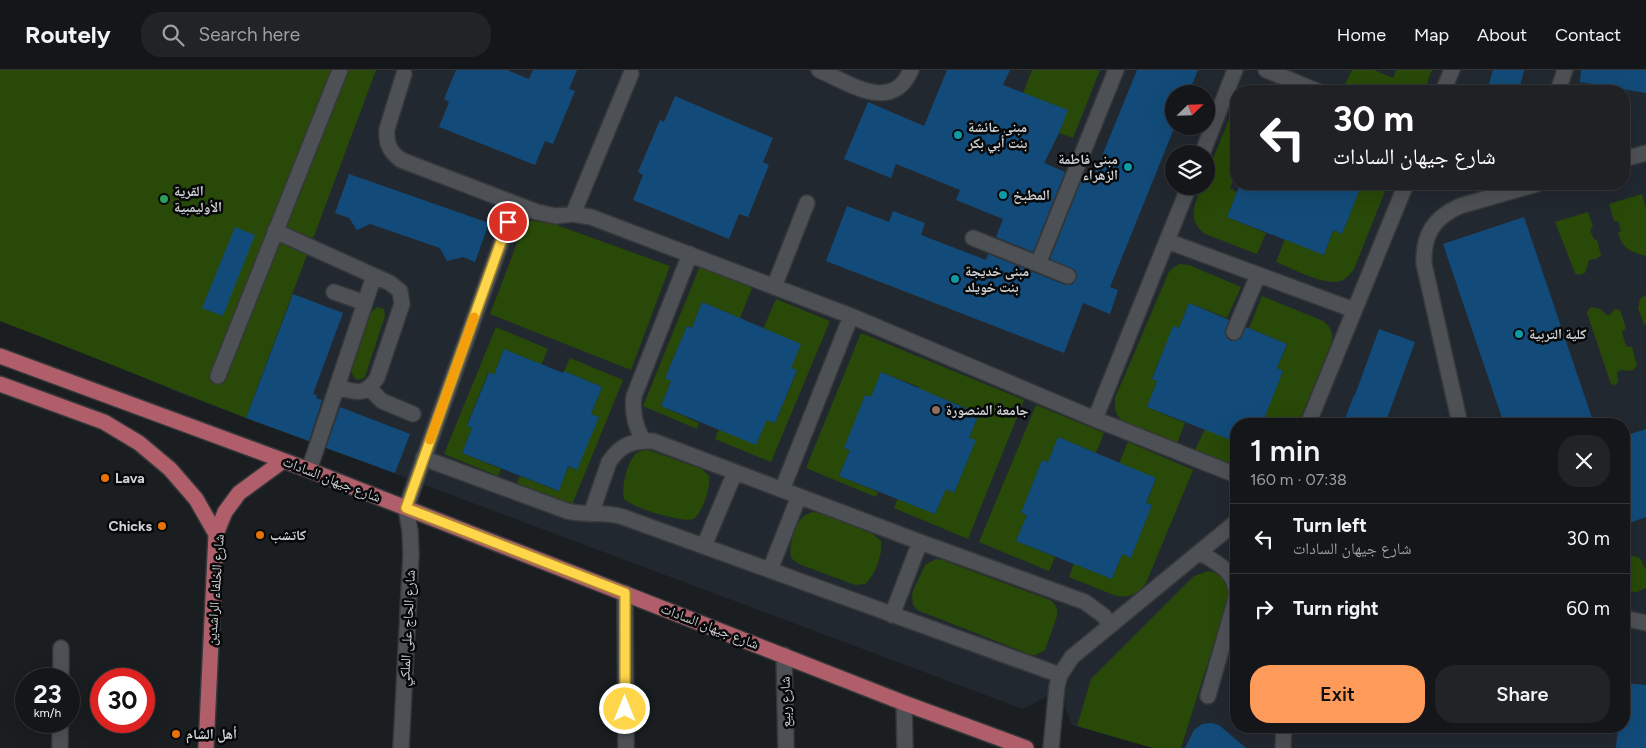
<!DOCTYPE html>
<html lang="en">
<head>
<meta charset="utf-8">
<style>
	:root { --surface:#141619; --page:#212326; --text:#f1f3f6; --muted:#9d9fa2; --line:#333538; --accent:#ff9b5a }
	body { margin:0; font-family:Figtree,"Noto Naskh Arabic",sans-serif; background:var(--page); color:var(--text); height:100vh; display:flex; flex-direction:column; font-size:19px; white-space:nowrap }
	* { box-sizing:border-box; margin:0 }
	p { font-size:16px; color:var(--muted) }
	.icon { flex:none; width:28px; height:28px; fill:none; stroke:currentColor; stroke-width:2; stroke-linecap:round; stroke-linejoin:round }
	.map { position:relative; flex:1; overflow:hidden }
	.side { position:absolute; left:1230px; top:348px; width:400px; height:315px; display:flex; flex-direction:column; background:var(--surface); border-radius:20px; box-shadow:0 5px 20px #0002,0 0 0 1px var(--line) }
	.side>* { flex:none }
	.banner { position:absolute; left:1230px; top:15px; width:400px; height:105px; border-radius:20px; box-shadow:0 5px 20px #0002,0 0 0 1px var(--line); background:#202124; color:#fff; overflow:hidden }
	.needle { width:32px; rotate:67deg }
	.fabs { position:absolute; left:1165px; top:15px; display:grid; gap:10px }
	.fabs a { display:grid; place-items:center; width:50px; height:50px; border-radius:50%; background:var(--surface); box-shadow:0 5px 20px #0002,0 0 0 1px var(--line); font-size:25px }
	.speed { position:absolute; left:15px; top:598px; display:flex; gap:10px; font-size:25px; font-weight:700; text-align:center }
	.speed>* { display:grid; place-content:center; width:65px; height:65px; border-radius:50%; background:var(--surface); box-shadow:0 5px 20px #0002,0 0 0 1px var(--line); line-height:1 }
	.speed small { font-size:12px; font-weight:400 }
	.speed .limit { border:8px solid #d22; background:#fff; color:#111 }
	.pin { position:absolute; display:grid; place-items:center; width:42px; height:42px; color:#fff; margin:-21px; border:2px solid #fff; border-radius:50%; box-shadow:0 1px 5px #0007 }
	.me { position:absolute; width:55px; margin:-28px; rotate:0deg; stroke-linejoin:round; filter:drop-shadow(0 0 4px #0008) }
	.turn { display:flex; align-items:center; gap:18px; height:105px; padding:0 20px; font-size:22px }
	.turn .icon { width:65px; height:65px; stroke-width:2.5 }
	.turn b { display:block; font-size:35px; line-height:42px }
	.round { display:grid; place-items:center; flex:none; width:52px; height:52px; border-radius:20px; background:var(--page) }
	.head { display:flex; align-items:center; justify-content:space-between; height:85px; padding:0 20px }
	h1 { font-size:30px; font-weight:600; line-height:38px }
	.cta { display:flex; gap:10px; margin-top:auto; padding:10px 20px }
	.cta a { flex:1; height:58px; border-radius:20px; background:var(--accent); color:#111; font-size:20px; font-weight:600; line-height:58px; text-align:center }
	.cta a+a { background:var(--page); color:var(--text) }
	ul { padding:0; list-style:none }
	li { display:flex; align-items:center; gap:15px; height:70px; padding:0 20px; border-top:1px solid var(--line) }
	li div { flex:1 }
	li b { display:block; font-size:19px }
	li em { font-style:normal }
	header { display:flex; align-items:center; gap:30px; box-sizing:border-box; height:70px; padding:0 25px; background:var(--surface); border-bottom:1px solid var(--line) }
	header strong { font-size:24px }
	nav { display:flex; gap:28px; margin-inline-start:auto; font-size:18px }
	.search { width:350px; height:45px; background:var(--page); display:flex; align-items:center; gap:12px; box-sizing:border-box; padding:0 18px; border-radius:20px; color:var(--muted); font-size:19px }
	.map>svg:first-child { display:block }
	.built { fill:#222830; fill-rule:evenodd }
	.green { fill:#284907 }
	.building { fill:#124b79 }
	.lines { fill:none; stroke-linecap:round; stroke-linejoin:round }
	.minor-casing { stroke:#36383a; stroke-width:18 }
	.major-casing { stroke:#36383a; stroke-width:18 }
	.minor { stroke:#4d5054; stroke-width:15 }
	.major { stroke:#b05f6a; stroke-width:15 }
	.route-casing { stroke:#a68a30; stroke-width:12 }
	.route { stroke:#ffd54a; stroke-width:9 }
	.slow { stroke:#f59e0b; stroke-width:9 }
	.culture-dot { fill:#0f9aa8; stroke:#060809; stroke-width:2 }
	.leisure-dot { fill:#2e9e5b; stroke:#060809; stroke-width:2 }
	.education-dot { fill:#8d6e63; stroke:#060809; stroke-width:2 }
	.food-dot { fill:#e8710a; stroke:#060809; stroke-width:2 }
	.labels { text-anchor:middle; stroke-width:5; stroke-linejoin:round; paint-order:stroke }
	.poi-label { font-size:14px; font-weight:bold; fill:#cfd1d4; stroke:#060809; text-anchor:start }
	.street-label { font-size:14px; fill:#cfd1d4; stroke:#060809 }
</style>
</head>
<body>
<header>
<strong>Routely</strong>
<div class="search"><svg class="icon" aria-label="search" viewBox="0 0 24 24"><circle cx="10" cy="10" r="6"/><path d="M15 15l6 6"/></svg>Search here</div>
<nav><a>Home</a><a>Map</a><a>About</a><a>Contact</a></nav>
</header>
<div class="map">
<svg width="1646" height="678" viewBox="0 0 1646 678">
	<rect width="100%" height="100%" fill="#1a1e21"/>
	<path class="built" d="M0 0H1646V678H1153L1072 655 1064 635 1066 629 1050 625 1023 639 179 323 125 299 0 251ZM1236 21H1624V114H1236ZM1174 24H1206V56H1174ZM1174 84H1206V116H1174ZM1236 354H1624V656H1236Z"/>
	<path class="green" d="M0 0H376L246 348C164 316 82 282 0 251Z
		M1032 0H1100L1073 68 1059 63 1067 40 1023 23Z
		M1352 0H1374L1393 8 1396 0H1432L1424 21H1363L1345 14Z
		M1236 32V103L1230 118 1237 122 1227 147 1266 163 1257 184 1205 164C1186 149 1195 134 1202 116H1206V106Z
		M1362 114H1388L1354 199C1351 203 1348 207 1343 210 1327 218 1292 198 1276 192L1285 169 1324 185 1333 160 1342 164Z
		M1642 124 1646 139V186C1629 181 1624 180 1618 163L1621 161 1618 151H1614L1609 134Z
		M1588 142 1593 157 1590 160 1594 169 1597 170 1601 185 1598 188 1589 190 1585 203 1578 205 1575 203 1555 152Z
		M531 151 551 153 670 196 631 300 490 244 525 152Z
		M1179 194 1189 195 1241 217 1227 248 1189 233 1179 258 1173 257 1152 308 1157 311 1147 337 1185 353 1177 373 1126 354C1116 347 1114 340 1115 328L1168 204 1170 200Z
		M700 196 752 218 740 248 702 232 692 258 687 256 665 308 671 311 661 336 699 353 697 359 643 336Z
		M1646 225V254H1644L1638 238 1640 229Z
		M1262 226 1323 251C1331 257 1334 263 1331 274L1298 354H1252L1262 353 1283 301 1277 298 1287 275 1249 258Z
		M776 229 830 251 771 392 715 369 719 359 767 350 775 353 797 301 791 298 763 259Z
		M377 237 384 239 385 246 365 307 358 310 354 308 351 301 371 242Z
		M1592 237 1600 239 1607 245H1610L1615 239 1620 240 1626 258 1622 262 1626 276 1632 277 1637 296 1632 301 1621 300 1617 302 1618 312 1615 315 1611 314 1587 243 1589 239Z
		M496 257 548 279 541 295 504 279 494 305 488 303 467 355 472 358 462 383 501 399 498 406 444 384Z
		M861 263 1024 330 968 469 894 438 898 428 935 444 946 419 954 423 975 371 969 368 979 344 942 328 906 348 919 317 881 302 871 327 844 378 850 380 839 406 878 422 876 427 806 398Z
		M570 288 623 310 572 435 517 413 520 406 558 421 568 397 577 400 591 344 602 317 564 301Z
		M1036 335 1104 363 1096 383 1058 367 1048 392 1021 443 1027 445 1016 471 1055 487 1049 501 979 472Z
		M1205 359 1236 372V396L1195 380Z
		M1128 372 1193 400 1146 513C1138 524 1129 528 1116 526L1069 507 1074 493 1112 509 1122 484 1131 487 1152 435 1146 433 1156 409 1119 393Z
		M645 380 651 381 702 399 709 406C711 418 703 440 694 449 682 453 633 438 624 429 621 420 627 393 634 386 636 382 641 381 645 380Z
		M813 442 820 443 873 464 881 471C883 484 875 506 865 514L855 515 799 494 791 488C788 478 795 454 803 447 806 444 810 443 813 442Z
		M1630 485 1640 488 1646 500V518L1637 522 1624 521V487Z
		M936 489 942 490 1050 530C1056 534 1058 539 1057 546L1045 580 1036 585H1031L917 540 913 535 912 523 925 495Z
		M1209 501C1223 505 1230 513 1228 528L1181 678H1153L1077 656 1091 609 1194 506Z"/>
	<path class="building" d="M456 0H507L529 9 533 0H577L569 19 575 21 553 74 545 71 535 95 439 57 449 32 444 29Z
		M947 0H1010L1003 15 1068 40 1059 63 1044 93 1065 102 1033 182 996 167 1003 149 956 130 960 120 896 94 891 108 844 89 868 32 924 56Z
		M1137 0H1198L1188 24H1174V56H1175L1110 217 1118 220 1110 244 1083 233 1064 283 826 191 847 136 889 152 893 141 925 153 921 165 986 190 988 184 1065 215 1073 214 1077 205 1075 200 1050 189 1082 109 1091 113Z
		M1493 0H1524L1519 21H1487Z
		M1581 0H1646V23L1580 12Z
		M675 26 773 68 763 92 769 95 748 147 739 144 729 169 633 130 643 105 638 102 660 50 664 52Z
		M349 104 489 153 475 192 463 187 447 191 440 178 370 154 357 160 349 148 335 143Z
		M1240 114H1362L1342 164 1333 160 1324 185 1227 147Z
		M1524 147 1594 354H1504L1443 174Z
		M235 157 255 165 223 246 202 238Z
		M293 224 343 243 313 324 317 325 316 328 322 330 309 371 246 348Z
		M702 232 801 274 791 298 797 300 775 353 767 350 756 375 661 336 671 311 665 308 687 256 692 258Z
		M1189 233 1229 250 1225 263 1226 267 1231 271 1240 269 1246 257 1287 274 1277 298 1283 301 1262 354H1236V372L1147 337 1157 311 1152 309 1173 256 1179 258Z
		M1379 259 1415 272 1385 354H1343L1354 325H1355Z
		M504 279 563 303 564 301 602 317 591 344 599 347 577 400 568 396 559 421 462 383 472 358 467 356 489 302 494 305Z
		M881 302 979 344 969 368 976 370 954 423 946 419 935 444 839 406 850 380 844 378 865 325 871 327Z
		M340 337 410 364 395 403 326 378Z
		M1646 359V447L1624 455V366Z
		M1058 367 1156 408 1146 433 1152 435 1131 488 1122 484 1112 509 1016 471 1027 445 1021 443 1042 390 1048 392Z
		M1624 613 1646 615V678H1616L1618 656H1624Z
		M1211 653 1219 655 1246 678H1185L1194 660 1202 654Z"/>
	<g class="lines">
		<defs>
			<path id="minor" d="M819 0C849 13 892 44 911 0
				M1266 0 1317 21
				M404 4 387 59C386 73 389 81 401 90L537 142 556 146 573 144 591 147 851 246 1095 349 1236 405
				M1443 21 1452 0
				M1558 21 1565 0
				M1202 84 1235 0
				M1624 89 1646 83
				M573 144 631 4
				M275 161 390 213 400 221 402 234 377 308C365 327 355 322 337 317
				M973 168 1068 206
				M1167 171 1354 240
				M1038 194 1116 0
				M774 217 807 133
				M334 222 365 233
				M1234 262 1258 205
				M218 306 340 0
				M369 318 382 331 413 344
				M1095 349 1189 116
				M1308 354 1406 114
				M1460 354 1424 194C1423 165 1433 148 1460 136L1537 114
				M643 370C635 355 632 343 634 326L690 184
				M423 388 567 441C586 446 604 441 623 447L1060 605
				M309 400 374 206
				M782 420 851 246
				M591 444 609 392C620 375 633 370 653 371L920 472 1085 532 1104 546 1110 556
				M704 476 735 402
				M1200 482C1219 495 1238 502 1236 528L1208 626
				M770 500 799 426
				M625 523 626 678
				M892 545 920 472
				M1624 548 1646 553
				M784 585 786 678
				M61 609V578
				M904 633 905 678
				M60 678V651
				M401 678 411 484 410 461 406 438 515 134
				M1051 678 1057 616 1060 605 1072 587 1236 452
				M1283 678 1284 656"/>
			<path id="major" d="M0 286 309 400 904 633 1026 678
				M0 314 104 352 139 373 170 399 196 429 216 464
				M206 678 216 464 225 442 239 423 283 391"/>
		</defs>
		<use href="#minor" class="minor-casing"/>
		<use href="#major" class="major-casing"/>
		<use href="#minor" class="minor"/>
		<use href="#major" class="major"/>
	</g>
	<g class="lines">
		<defs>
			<path id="route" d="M508 152 406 438 625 523V639"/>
		</defs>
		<use href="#route" class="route-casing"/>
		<use href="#route" class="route"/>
		<path class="slow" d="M430 370 474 247"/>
	</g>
	<g class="culture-dot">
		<circle cx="958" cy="65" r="5"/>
		<circle cx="1128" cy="97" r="5"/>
		<circle cx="1003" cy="125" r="5"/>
		<circle cx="955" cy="209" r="5"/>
		<circle cx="1519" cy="264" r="5"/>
	</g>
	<circle class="leisure-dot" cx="164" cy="129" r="5"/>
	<circle class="education-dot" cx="936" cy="340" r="5"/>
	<g class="food-dot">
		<circle cx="105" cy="408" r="5"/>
		<circle cx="162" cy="456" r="5"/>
		<circle cx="260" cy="465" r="5"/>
		<circle cx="176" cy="664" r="5"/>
	</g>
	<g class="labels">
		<g class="poi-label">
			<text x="968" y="62">مبنى عائشة<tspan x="968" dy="16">بنت أبي بكر</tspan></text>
			<text x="1118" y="94" text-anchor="end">مبنى فاطمة<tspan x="1118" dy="16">الزهراء</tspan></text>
			<text x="174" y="126">القرية<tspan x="174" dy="16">الأوليمبية</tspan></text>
			<text x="1013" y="130">المطبخ</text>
			<text x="965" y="206">مبنى خديجة<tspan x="965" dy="16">بنت خويلد</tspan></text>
			<text x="1529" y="269">كلية التربية</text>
			<text x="946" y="345">جامعة المنصورة</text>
			<text x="115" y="413">Lava</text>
			<text x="152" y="461" text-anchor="end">Chicks</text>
			<text x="270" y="470">كاتشب</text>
			<text x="186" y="669">أهل الشام</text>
		</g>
		<g class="street-label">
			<text transform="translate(332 409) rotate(21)" y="5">شارع جيهان السادات</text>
			<text transform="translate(215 520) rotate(-86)" y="5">شارع الخلفاء الراشدين</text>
			<text transform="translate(710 556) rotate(21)" y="5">شارع جيهان السادات</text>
			<text transform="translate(407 558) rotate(-87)" y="5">شارع الحاج على الملكي</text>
			<text transform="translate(785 632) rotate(-91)" y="5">شارع ربيع</text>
		</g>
	</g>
</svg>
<div class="fabs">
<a><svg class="needle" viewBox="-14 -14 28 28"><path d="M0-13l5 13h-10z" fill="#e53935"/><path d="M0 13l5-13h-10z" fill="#9d9fa2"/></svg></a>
<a><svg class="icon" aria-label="layers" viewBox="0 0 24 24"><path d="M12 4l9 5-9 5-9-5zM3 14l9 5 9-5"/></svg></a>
</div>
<div class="speed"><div>23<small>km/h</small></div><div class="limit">30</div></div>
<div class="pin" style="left:508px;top:152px;background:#d93025"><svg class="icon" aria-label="arrive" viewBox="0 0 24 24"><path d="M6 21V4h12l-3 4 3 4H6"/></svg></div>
<svg class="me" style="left:625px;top:639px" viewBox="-20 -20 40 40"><circle r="17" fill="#ffd54a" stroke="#fff" stroke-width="3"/><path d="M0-11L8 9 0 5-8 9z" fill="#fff"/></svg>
<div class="banner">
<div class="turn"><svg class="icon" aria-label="left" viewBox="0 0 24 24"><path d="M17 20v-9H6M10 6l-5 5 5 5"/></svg><div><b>30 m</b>شارع جيهان السادات</div></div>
</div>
<section class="side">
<div class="head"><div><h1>1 min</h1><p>160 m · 07:38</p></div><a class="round"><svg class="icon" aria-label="close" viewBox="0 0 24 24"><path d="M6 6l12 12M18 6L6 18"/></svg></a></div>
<ul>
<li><svg class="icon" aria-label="left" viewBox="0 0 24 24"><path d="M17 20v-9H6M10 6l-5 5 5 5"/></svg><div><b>Turn left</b><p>شارع جيهان السادات</p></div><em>30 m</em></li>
<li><svg class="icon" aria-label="right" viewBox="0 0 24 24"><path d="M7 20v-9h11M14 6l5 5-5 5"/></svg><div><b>Turn right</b></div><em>60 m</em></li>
</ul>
<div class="cta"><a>Exit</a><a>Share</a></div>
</section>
</div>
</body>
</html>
